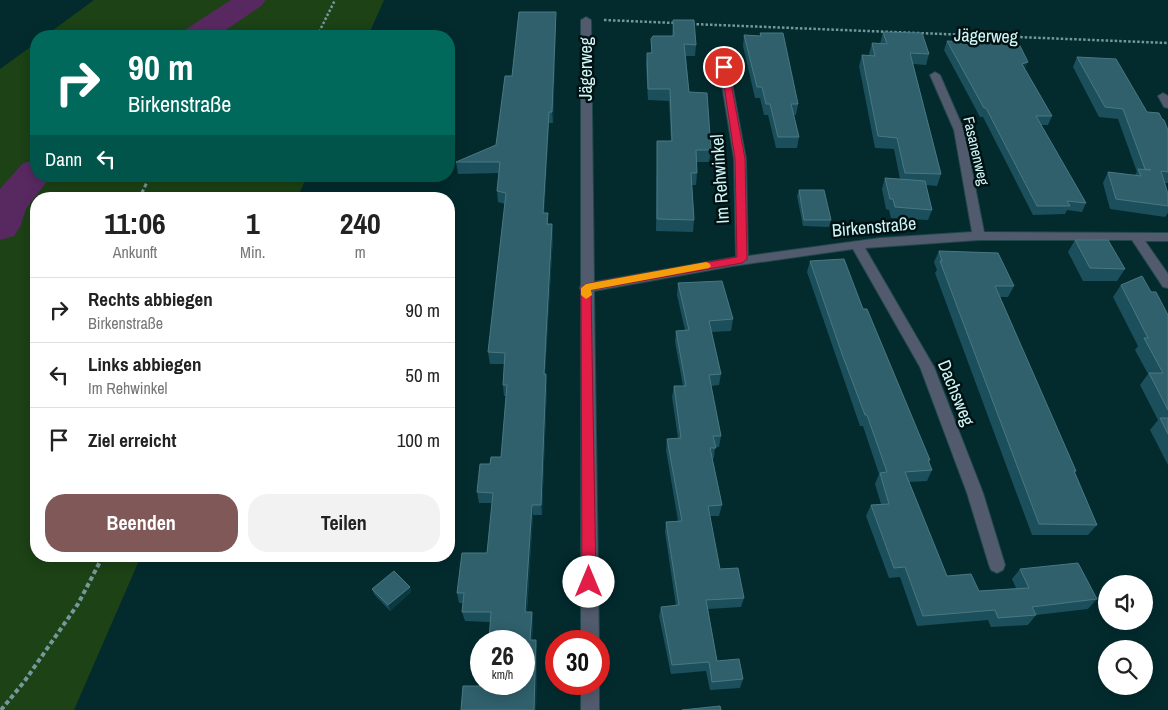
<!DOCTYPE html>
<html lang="de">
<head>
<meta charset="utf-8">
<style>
	:root { --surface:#fff; --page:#f2f2f2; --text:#222; --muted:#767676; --line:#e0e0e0; --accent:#815858 }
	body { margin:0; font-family:"Archivo Narrow",sans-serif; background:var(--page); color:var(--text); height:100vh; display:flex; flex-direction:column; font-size:19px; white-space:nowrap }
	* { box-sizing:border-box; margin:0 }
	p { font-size:16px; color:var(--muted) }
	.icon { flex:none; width:28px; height:28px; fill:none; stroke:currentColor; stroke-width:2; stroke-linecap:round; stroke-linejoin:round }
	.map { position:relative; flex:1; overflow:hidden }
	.drawer { position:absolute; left:30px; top:192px; width:425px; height:370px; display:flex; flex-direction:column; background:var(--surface); border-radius:20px; box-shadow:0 2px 12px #0003 }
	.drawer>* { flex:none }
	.hud { position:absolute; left:30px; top:30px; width:425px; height:152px; border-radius:20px; box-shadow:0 2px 12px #0003; background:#00695c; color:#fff; overflow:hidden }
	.controls { position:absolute; left:1098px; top:575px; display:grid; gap:10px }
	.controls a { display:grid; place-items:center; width:55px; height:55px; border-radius:50%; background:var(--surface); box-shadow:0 2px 12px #0003; font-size:25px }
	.speed { position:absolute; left:470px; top:630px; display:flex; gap:10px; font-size:25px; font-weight:700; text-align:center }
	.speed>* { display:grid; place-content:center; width:65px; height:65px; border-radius:50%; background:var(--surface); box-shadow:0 2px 12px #0003; line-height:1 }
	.speed small { font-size:12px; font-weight:400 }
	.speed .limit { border:8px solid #d22; background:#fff; color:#111 }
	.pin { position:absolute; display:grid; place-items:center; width:42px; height:42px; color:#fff; margin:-21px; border:2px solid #fff; border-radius:50%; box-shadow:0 1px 5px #0007 }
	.me { position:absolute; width:55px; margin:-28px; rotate:0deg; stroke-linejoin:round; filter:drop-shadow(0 0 4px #0008) }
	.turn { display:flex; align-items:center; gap:18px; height:105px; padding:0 15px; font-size:22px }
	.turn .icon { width:65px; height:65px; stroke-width:2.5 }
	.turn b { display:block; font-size:35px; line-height:42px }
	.then { display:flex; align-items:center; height:48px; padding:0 15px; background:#0003; gap:10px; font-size:19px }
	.eta { display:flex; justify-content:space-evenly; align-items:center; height:85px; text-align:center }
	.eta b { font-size:30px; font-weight:700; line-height:35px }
	.primary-button { display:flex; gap:10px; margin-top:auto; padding:10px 15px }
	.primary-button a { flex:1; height:58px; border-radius:20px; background:var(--accent); color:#fff; font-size:20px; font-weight:700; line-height:58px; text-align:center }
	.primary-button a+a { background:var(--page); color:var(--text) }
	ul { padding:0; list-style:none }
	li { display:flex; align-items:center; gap:15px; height:65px; padding:0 15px; border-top:1px solid var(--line) }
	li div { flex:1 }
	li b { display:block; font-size:19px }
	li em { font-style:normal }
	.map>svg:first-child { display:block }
	.green { fill:#1c4216 }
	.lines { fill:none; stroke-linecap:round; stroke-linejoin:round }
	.river { fill:#582961; fill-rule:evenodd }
	.minor-casing { stroke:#20474a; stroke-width:2 }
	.path-far2 { stroke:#74999b; stroke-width:2.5; stroke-dasharray:2.5 2; stroke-linecap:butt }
	.path-far1 { stroke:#74999b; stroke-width:3; stroke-dasharray:4 2.5; stroke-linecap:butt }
	.path { stroke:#74999b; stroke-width:4; stroke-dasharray:4.5 3; stroke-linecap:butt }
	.minor { fill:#515b6d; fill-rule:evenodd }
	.wall { fill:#1c4f5c }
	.shaded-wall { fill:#0a3942 }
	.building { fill:#2f606c; stroke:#497882 }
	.route { fill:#e11d48; stroke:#92132f }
	.slow { fill:#f59e0b }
	.labels { text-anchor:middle; stroke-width:5; stroke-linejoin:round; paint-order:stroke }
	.far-street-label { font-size:15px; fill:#d2f5f6; stroke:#001213 }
	.street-label { font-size:18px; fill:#d2f5f6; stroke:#001213 }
</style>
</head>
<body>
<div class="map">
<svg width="1168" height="710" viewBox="0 0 1168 710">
	<rect width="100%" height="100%" fill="#032b2e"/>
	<path class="green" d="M94 0H384L368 36H45Z
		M36 43V176H307L297 199H36V556H141L74 710H0V69Z"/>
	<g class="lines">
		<path class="river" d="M231 0H266L261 6 217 36H182L186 29Z
			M36 160V176H51L26 209 20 227 14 236 0 240V189L23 163Z"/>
		<defs>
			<path id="minor" d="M586 17 591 20 594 282 736 257 734 159 719 67 724 64 729 67 746 159 748 256 880 238 972 232 954 130 930 75 935 72 940 75 964 130 984 232 1168 233V241H1145L1168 274V288L1163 287 1132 240H979L865 248 934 367 983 493 1005 565 1003 570 997 573 991 570 989 565 967 493 920 367 853 249 733 266 594 291 599 641H581V291L580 288 581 285V20Z
				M1163 93 1168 96V108L1164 107 1158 96Z
				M599 683V710H581V684Z"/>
		</defs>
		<use href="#minor" class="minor-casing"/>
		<path class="path-far2" d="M604 20 675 23
			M692 24 1168 43
			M317 36 335 0
			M148 181 150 176"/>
		<path class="path-far1" d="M139 199 148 180"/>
		<path class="path" d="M1 710 24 682 78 604 103 556"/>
		<use href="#minor" class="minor"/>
	</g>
	<path class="wall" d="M519 12H556V22L553 123H549L544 213H548V224H552L553 236 545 374H546L547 385 542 515H533L527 612H532L533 622 532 640H536L537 649 536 710H461L463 686H491V684H524V641H489L490 622 465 621 462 612 463 603H459L457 593 462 553H487L492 503H479L477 492 480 464H490L491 457H501L506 396H504L503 385 504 364H490L488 352 505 204 498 202 497 191 499 173 458 174 456 162 496 145 505 76H512Z
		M673 20 696 45 695 56H686L689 92 711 150 709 162H696L697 173 696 185H692L694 220 693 232 656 231 657 152V141H671L669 101 648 100 646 64 647 53H651V39L672 36Z
		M883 32 929 54 926 65 913 64 941 174 937 186 926 185 932 210 928 220 891 218 889 210 886 209 882 189 885 178 900 179 894 149 875 148 859 66 862 55 869 56V54L872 43 880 44Z
		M760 33 798 104 796 115H793L799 137 797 148H776L768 115H764L760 98H755L743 46 744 35 760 36Z
		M947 41 1025 70 1052 116 1048 125H1041L1086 203 1082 212 1067 210 1065 214 1033 215 983 117H980L944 50Z
		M1077 57 1147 112 1162 119 1168 130V183H1165L1168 194V213L1165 217 1110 209 1103 183 1108 172 1134 176 1137 172 1118 119 1099 117 1073 67Z
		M799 190 831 220 829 227 803 226 797 196Z
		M1075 240 1125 269 1117 281H1083L1068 252Z
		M939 251 1014 286 1008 297H1000L1076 471 1075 473 1097 525 1088 535H1032L935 273 937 270 934 262Z
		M810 261 863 309 930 460 929 462 932 470 927 481 909 482 947 576 979 591 1016 588 1012 579 1020 569 1097 599 1088 609 1036 615 1028 625 991 627 988 620 917 626 900 577 889 578 866 516 871 505 881 504 875 484 879 474 863 426H860L839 365 807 272Z
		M678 283 733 319 731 331 711 332 721 374 719 385 711 386 721 436 719 447H715L714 458H712L722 505 719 516H710L720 569 744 598 741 607 708 609 717 661 743 679 740 688 710 690 706 671 671 674 659 616 661 607 676 606 665 532 666 522 678 521 666 450 667 439 678 438 672 397 674 386H683L675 342 676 331 685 330 677 295Z
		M1121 285 1151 292 1168 315V465L1150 430 1158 420 1140 385 1148 374 1135 350 1138 346 1113 297Z
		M410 587 411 592 390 611 374 594 372 589Z"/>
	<path class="shaded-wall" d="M556 12V22L553 123 552 112Z
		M1028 62 1024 71 1022 64Z
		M549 112V123L544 225 543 213Z
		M552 224 553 236 544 385V374Z
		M546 374 547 385 542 515 541 505Z
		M532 505 533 515 526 622 525 612Z
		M410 587 411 592 390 611 388 605Z
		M532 612 533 622 531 649 530 640Z
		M536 640 537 649 536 710H534Z"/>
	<path class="building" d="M519 12H556L552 112H549L543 213H548L547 224H552L544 374H546L541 505H532L525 612H532L530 640H536L534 710H461L463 686H491V684H524V641H489L491 612H462L464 593H457L462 553H487L493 493 477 492 480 464H490L491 457H501L507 385H503L505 353 488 352 506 193 497 191 500 162H456L496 145 505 76H512Z
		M673 20H694L696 45 684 44 689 92 707 93 711 150H696L697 173H691L694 220 657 219V141H672L670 89H648L647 53H652L651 39 653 36H674Z
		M883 32 922 33 929 54 910 53 941 174 905 173 897 138 878 136 862 55 875 56 872 43 887 44Z
		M760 33H783L798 104H791L799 137H778L770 104H766L762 87H757L744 35 761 36Z
		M947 41 1019 44 1028 62 1022 64 1052 116H1036L1086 203 1067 201 1070 206H1037L986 108H984Z
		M1077 57 1116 59 1147 112 1159 113 1162 119 1164 120 1168 130V172L1161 171 1168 194V206L1116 199 1108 172 1141 176 1138 169 1151 170 1145 169 1123 109 1105 107Z
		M885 178 925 181 932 210 895 207 893 199H890Z
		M799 190H824L831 220H804Z
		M1075 240H1108L1125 269 1090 268Z
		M939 251 998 253 1014 286H995L1076 471H1074L1097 525 1039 524 940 261H942Z
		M844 259 863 309H867L930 460H928L932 470 905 472 947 576 971 574 979 591 1029 588 1020 569 1078 563 1097 599 1032 607 1036 615 998 618 995 610 923 616 905 567 894 568 871 505 889 504 880 473 887 472 867 415H865L842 354 810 261Z
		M1142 276 1151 292H1156L1168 315V410L1149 373H1163L1144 338H1148L1121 285Z
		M722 281 733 319 709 321 721 374 709 375 721 436H713L716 448H710L722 505 708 506 720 569 738 568 744 598 706 600 717 661 739 659 743 679 712 682 709 662 672 665 661 607 679 605 666 522 682 521 667 439 681 438 674 386H686L676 331 689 330 678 283Z
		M1160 418H1168V434Z
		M394 571 410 587 388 605 372 589Z
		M720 706 721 710H682Z"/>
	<path class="route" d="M721 65 728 67 745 159 747 259 742 263 591 290 596 582 594 587 589 589 584 587 582 582 581 288 586 284 737 257 735 159Z"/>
	<path class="slow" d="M706 262 709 263 711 266 709 268 591 290 592 295 586 299 581 295V288L586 284Z"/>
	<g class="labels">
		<g class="far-street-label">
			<text transform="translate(976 151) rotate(77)" y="5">Fasanenweg</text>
		</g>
		<g class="street-label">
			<text transform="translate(986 36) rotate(2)" y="6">Jägerweg</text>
			<text transform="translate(586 69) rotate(-90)" y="6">Jägerweg</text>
			<text transform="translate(720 179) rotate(-94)" y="6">Im Rehwinkel</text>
			<text transform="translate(874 227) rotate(-5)" y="6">Birkenstraße</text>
			<text transform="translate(956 393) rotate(68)" y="6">Dachsweg</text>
		</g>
	</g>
</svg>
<div class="controls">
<a><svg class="icon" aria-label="sound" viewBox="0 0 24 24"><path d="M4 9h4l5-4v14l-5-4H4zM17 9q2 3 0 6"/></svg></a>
<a><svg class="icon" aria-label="search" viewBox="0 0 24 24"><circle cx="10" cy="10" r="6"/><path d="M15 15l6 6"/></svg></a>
</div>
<div class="speed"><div>26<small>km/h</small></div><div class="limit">30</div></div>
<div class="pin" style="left:724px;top:67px;background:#d93025"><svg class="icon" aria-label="arrive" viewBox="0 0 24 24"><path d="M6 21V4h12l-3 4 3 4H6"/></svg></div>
<svg class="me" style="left:589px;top:582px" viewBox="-20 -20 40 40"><circle r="19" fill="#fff"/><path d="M0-13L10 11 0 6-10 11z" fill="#e11d48"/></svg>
<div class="hud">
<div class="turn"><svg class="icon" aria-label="right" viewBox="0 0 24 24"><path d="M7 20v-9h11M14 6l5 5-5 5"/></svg><div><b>90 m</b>Birkenstraße</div></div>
<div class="then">Dann<svg class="icon" aria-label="left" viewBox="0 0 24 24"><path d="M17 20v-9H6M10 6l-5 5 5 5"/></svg></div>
</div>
<section class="drawer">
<div class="eta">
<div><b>11:06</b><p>Ankunft</p></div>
<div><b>1</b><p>Min.</p></div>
<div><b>240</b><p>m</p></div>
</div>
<ul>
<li><svg class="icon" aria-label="right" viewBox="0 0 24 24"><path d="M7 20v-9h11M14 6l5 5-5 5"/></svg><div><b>Rechts abbiegen</b><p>Birkenstraße</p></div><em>90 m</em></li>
<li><svg class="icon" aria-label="left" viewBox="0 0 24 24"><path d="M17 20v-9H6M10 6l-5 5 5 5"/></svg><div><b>Links abbiegen</b><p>Im Rehwinkel</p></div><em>50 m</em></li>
<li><svg class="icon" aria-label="arrive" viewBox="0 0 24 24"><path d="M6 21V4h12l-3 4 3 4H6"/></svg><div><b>Ziel erreicht</b></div><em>100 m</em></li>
</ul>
<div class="primary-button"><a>Beenden</a><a>Teilen</a></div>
</section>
</div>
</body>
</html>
